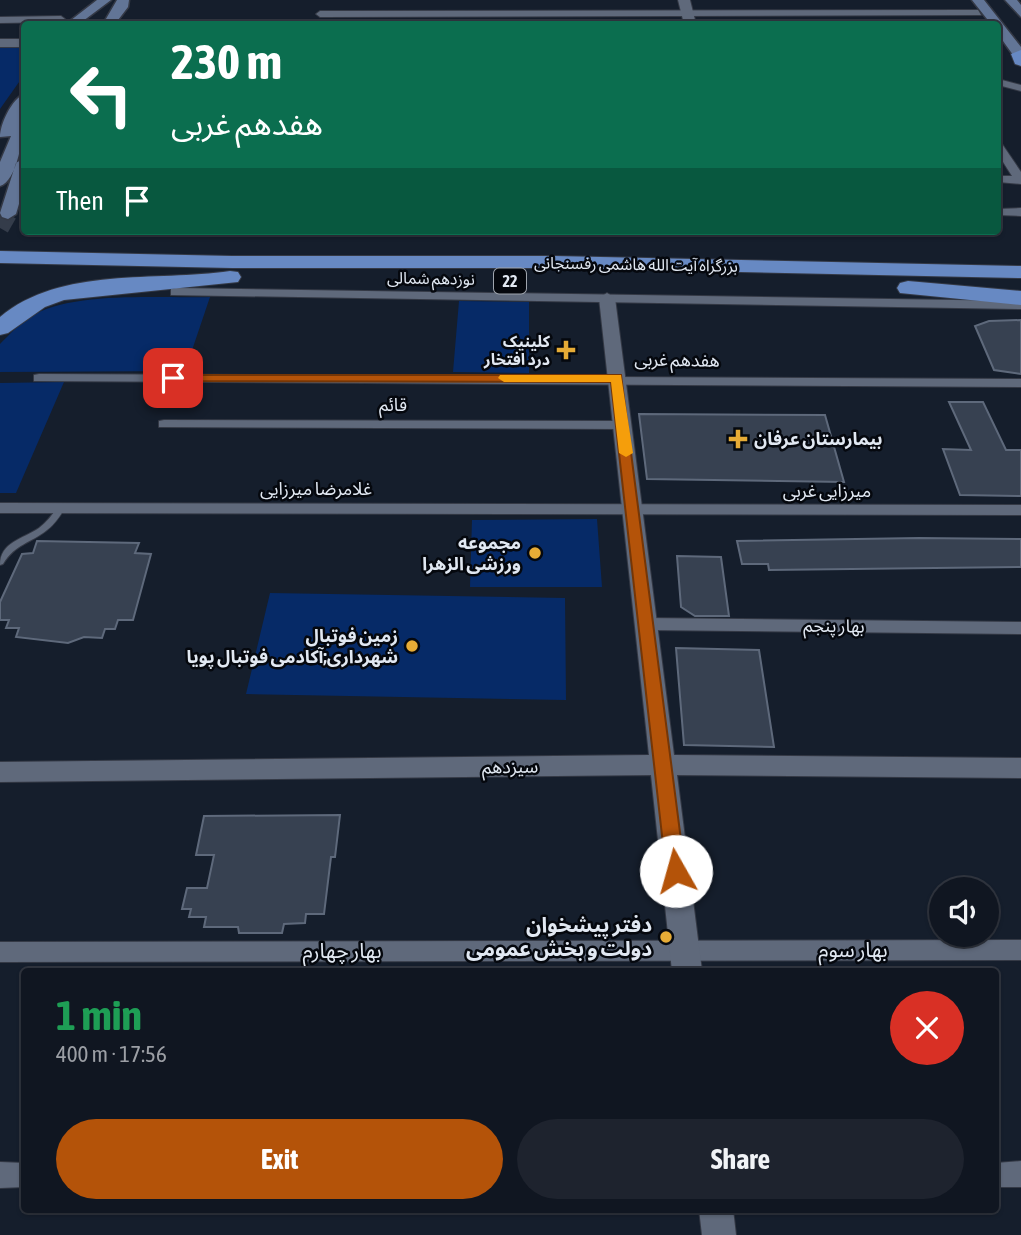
<!DOCTYPE html>
<html lang="en">
<head>
<meta charset="utf-8">
<style>
	:root { --surface:#101621; --page:#1e232e; --text:#f1f3f6; --muted:#9c9fa5; --line:#30353f; --accent:#b45309 }
	body { margin:0; font-family:"Asap Condensed","Noto Sans Arabic",sans-serif; background:var(--page); color:var(--text); height:100vh; display:flex; flex-direction:column; font-size:26px; white-space:nowrap }
	* { box-sizing:border-box; margin:0 }
	p { font-size:23px; color:var(--muted) }
	.icon { flex:none; width:38px; height:38px; fill:none; stroke:currentColor; stroke-width:2; stroke-linecap:round; stroke-linejoin:round }
	.map { position:relative; flex:1; overflow:hidden }
	.drawer { position:absolute; left:21px; top:968px; width:978px; height:245px; display:flex; flex-direction:column; background:var(--surface); border-radius:7px; box-shadow:0 2px 5px #0004,0 0 0 2px var(--line) }
	.drawer>* { flex:none }
	.hud { position:absolute; left:21px; top:21px; width:980px; height:214px; border-radius:7px; box-shadow:0 2px 5px #0004,0 0 0 2px var(--line); background:#0b6e4f; color:#fff; overflow:hidden }
	.buttons { position:absolute; left:929px; top:877px; display:grid; gap:14px }
	.buttons a { display:grid; place-items:center; width:70px; height:70px; border-radius:50%; background:var(--surface); box-shadow:0 2px 5px #0004,0 0 0 2px var(--line); font-size:35px }
	.pin { position:absolute; display:grid; place-items:center; width:60px; height:60px; color:#fff; margin:-30px; border-radius:14px; box-shadow:0 4px 10px #0006 }
	.me { position:absolute; width:77px; margin:-38px; rotate:353deg; stroke-linejoin:round; filter:drop-shadow(0 0 5px #0008) }
	.turn { display:flex; align-items:center; gap:24px; height:147px; padding:0 35px; font-size:32px }
	.turn .icon { width:91px; height:91px; stroke-width:2.5 }
	.turn b { display:block; font-size:49px; line-height:60px }
	.then { display:flex; align-items:center; height:66px; padding:0 35px; background:#0003; gap:14px; font-size:26px }
	.round { display:grid; place-items:center; flex:none; width:74px; height:74px; border-radius:37px; background:var(--page) }
	.head { display:flex; align-items:center; justify-content:space-between; height:119px; padding:0 35px }
	h1 { font-size:42px; font-weight:700; line-height:52px; color:#1e9e55 }
	.primary-button { display:flex; gap:14px; margin-top:auto; padding:14px 35px }
	.primary-button a { flex:1; height:80px; border-radius:42px; background:var(--accent); color:#fff; font-size:28px; font-weight:700; line-height:80px; text-align:center }
	.primary-button a+a { background:var(--page); color:var(--text) }
	.map>svg:first-child { display:block }
	.green { fill:#062a67 }
	.building { fill:#374151; stroke:#5e697b; stroke-width:2 }
	.lines { fill:none; stroke-linecap:round; stroke-linejoin:round }
	.secondary-tunnel { stroke:#343c4a; stroke-width:18; stroke-dasharray:18 10; stroke-linecap:butt }
	.service-casing { stroke:#343945; stroke-width:2 }
	.minor-casing { stroke:#343945; stroke-width:2 }
	.tertiary-casing { stroke:#343945; stroke-width:2 }
	.secondary-casing { stroke:#343945; stroke-width:3 }
	.trunk-casing { stroke:#343945; stroke-width:2 }
	.service { fill:#5f697b; fill-rule:evenodd }
	.minor { fill:#5f697b; fill-rule:evenodd }
	.tertiary { fill:#5f697b; fill-rule:evenodd }
	.secondary { fill:#627596; fill-rule:evenodd }
	.trunk { fill:#6789c3; fill-rule:evenodd }
	.route { fill:#b45309; stroke:#753606; stroke-width:2 }
	.slow { fill:#f59e0b }
	.poi-dot { fill:#e7ac36; stroke:#05080e; stroke-width:2.5 }
	.labels { text-anchor:middle; stroke-width:5; stroke-linejoin:round; paint-order:stroke }
	.far-street-label { font-size:16px; fill:#e1e8f2; stroke:#05080e }
	.shield { fill:#05080e; stroke:#9fa5ae; stroke-width:2 }
	.shield-label { font-size:16px; font-weight:bold; fill:#e1e8f2 }
	.far-poi-label { font-size:16px; font-weight:bold; fill:#e1e8f2; stroke:#05080e; text-anchor:end }
	.street-label { font-size:18px; fill:#e1e8f2; stroke:#05080e }
	.poi-label { font-size:18px; font-weight:bold; fill:#e1e8f2; stroke:#05080e; text-anchor:end }
	.near-poi-label { font-size:21px; font-weight:bold; fill:#e1e8f2; stroke:#05080e; text-anchor:end }
	.near-street-label { font-size:21px; fill:#e1e8f2; stroke:#05080e }
</style>
</head>
<body>
<div class="map">
<svg width="1021" height="1235" viewBox="0 0 1021 1235">
	<rect width="100%" height="100%" fill="#151e2c"/>
	<path class="green" d="M24 46V75L0 109V47Z
		M210 297 185 371 0 372V344C9 335 18 325 28 318 72 290 159 299 210 297Z
		M459 301 529 302V373L453 372Z
		M64 382 16 493H0V383Z
		M597 519 602 587H470L472 520Z
		M270 593 565 598 566 700 246 694Z"/>
	<path class="building" d="M1021 320V374L994 370 975 326 989 321Z
		M949 402H983L1006 450H1021V496L960 495 943 449 971 450Z
		M639 414 825 415 844 482 647 479Z
		M919 538 1021 539V567L769 570 768 564H742L737 541Z
		M37 541 139 543 135 553 151 554 133 620H118L115 629H105L102 638 84 637 68 643 16 637 19 628H6L9 620H0V602L22 554 33 553Z
		M677 556 721 557 729 616H695L681 607Z
		M676 648 759 650 774 747 684 745Z
		M340 815 335 857H331L324 914H306L305 923 284 924 282 933H239L238 927H204L206 917H189L191 909H182L187 888H207L214 855H196L204 816Z"/>
	<g class="lines">
		<path class="secondary-tunnel" d="M0 228 8 214"/>
		<defs>
			<path id="service" d="M58 506H61L65 508C60 516 55 524 47 530 30 544 16 543 3 564L0 565C0 542 23 539 39 528 47 522 53 514 58 506Z"/>
			<path id="minor" d="M978 10 981 15 320 17 316 14 320 11Z
				M0 17 61 16 65 19 61 22 0 23Z
				M998 79 1021 85V91L998 85Z
				M998 143 1002 144 1021 172V184L998 182V176H1012L998 154Z
				M1021 208V216L998 215V209Z
				M176 288 1021 301V309L171 295V289Z
				M39 374 1021 379V387L34 381V375Z
				M164 420 622 421 629 425 622 429 159 427V421Z
				M0 503 1021 505V515L0 513Z
				M646 618 1021 622V634L646 630 637 624Z
				M1021 940V960L0 962V942Z
				M1021 1161V1187H996V1163Z
				M0 1162 24 1163V1187L0 1188Z"/>
			<path id="tertiary" d="M678 0H690L696 24H684Z
				M0 39H24V47H0Z
				M607 293 615 298 674 755 1021 758V778L677 775 702 971H672L651 775 0 782V762L649 755 599 298Z
				M699 1209H733L736 1235H702Z"/>
			<path id="secondary" d="M97 0H111L79 24H66Z
				M117 0H129L128 7 115 24H103Z
				M972 0H984L1021 47V60L1016 59 998 34V24H991Z
				M1005 0H1017L1021 5V17Z
				M24 94V111L20 120 24 119C24 134 17 182 0 186V162L11 136 0 137C0 124 12 99 24 94Z
				M24 158V187L16 214 8 219 2 217 0 213 16 163Z"/>
			<path id="trunk" d="M1021 50V66L1015 64 1011 54Z
				M0 251 232 256H554L1021 266V278L554 268H232L0 263Z
				M230 271 238 272 241 277 238 282 64 300 45 307 8 333 0 335V317C61 266 156 282 230 271Z
				M908 281 1021 291V305L900 293 897 288 900 283Z"/>
		</defs>
		<use href="#service" class="service-casing"/>
		<use href="#minor" class="minor-casing"/>
		<use href="#tertiary" class="tertiary-casing"/>
		<use href="#secondary" class="secondary-casing"/>
		<use href="#trunk" class="trunk-casing"/>
		<use href="#service" class="service"/>
		<use href="#minor" class="minor"/>
		<use href="#tertiary" class="tertiary"/>
		<use href="#secondary" class="secondary"/>
		<use href="#trunk" class="trunk"/>
	</g>
	<path class="route" d="M169 375H621L685 871 682 877H669L666 871 611 382 173 381 167 378Z"/>
	<path class="slow" d="M500 375H621L633 453 626 457 619 453 611 382H504L498 378Z"/>
	<g class="poi-dot">
		<path d="M562.5 339.5h7v7h7v7h-7v7h-7v-7h-7v-7h7z"/>
		<path d="M734.5 428.5h7v7h7v7h-7v7h-7v-7h-7v-7h7z"/>
		<circle cx="535" cy="553" r="7"/>
		<circle cx="412" cy="646" r="7"/>
		<circle cx="666" cy="937" r="7"/>
	</g>
	<g class="labels">
		<g class="far-street-label">
			<text transform="translate(636 264) rotate(1)" y="6">بزرگراه آیت الله هاشمی رفسنجانی</text>
			<text transform="translate(431 278) rotate(1)" y="6">نوزدهم شمالی</text>
		</g>
		<rect class="shield" x="494" y="268.5" width="32" height="25" rx="5"/>
		<g class="shield-label">
			<text x="510" y="287">22</text>
		</g>
		<g class="far-poi-label">
			<text x="550" y="347">کلینیک<tspan x="550" dy="18">درد افتخار</tspan></text>
		</g>
		<g class="street-label">
			<text transform="translate(677 360) rotate(1)" y="6">هفدهم غربی</text>
			<text x="393" y="411">قائم</text>
			<text x="316" y="495">غلامرضا میرزایی</text>
			<text x="827" y="497">میرزایی غربی</text>
			<text transform="translate(834 626) rotate(1)" y="6">بهار پنجم</text>
			<text transform="translate(510 767) rotate(-1)" y="6">سیزدهم</text>
		</g>
		<g class="poi-label">
			<text x="754" y="445" text-anchor="start">بیمارستان عرفان</text>
			<text x="521" y="549">مجموعه<tspan x="521" dy="21">ورزشی الزهرا</tspan></text>
			<text x="398" y="642">زمین فوتبال<tspan x="398" dy="21">شهرداری;آکادمی فوتبال پویا</tspan></text>
		</g>
		<g class="near-poi-label">
			<text x="652" y="932">دفتر پیشخوان<tspan x="652" dy="24">دولت و بخش عمومی</tspan></text>
		</g>
		<g class="near-street-label">
			<text x="853" y="957">بهار سوم</text>
			<text x="342" y="958">بهار چهارم</text>
		</g>
	</g>
</svg>
<div class="buttons">
<a><svg class="icon" aria-label="sound" viewBox="0 0 24 24"><path d="M4 9h4l5-4v14l-5-4H4zM17 9q2 3 0 6"/></svg></a>
</div>
<div class="pin" style="left:173px;top:378px;background:#d93025"><svg class="icon" aria-label="arrive" viewBox="0 0 24 24"><path d="M6 21V4h12l-3 4 3 4H6"/></svg></div>
<svg class="me" style="left:676px;top:871px" viewBox="-20 -20 40 40"><circle r="19" fill="#fff"/><path d="M0-13L10 11 0 6-10 11z" fill="#b45309"/></svg>
<div class="hud">
<div class="turn"><svg class="icon" aria-label="left" viewBox="0 0 24 24"><path d="M17 20v-9H6M10 6l-5 5 5 5"/></svg><div><b>230 m</b>هفدهم غربی</div></div>
<div class="then">Then<svg class="icon" aria-label="arrive" viewBox="0 0 24 24"><path d="M6 21V4h12l-3 4 3 4H6"/></svg></div>
</div>
<section class="drawer">
<div class="head"><div><h1>1 min</h1><p>400 m · 17:56</p></div><a class="round" style="background:#d93025;color:#fff"><svg class="icon" aria-label="close" viewBox="0 0 24 24"><path d="M6 6l12 12M18 6L6 18"/></svg></a></div>
<div class="primary-button"><a>Exit</a><a>Share</a></div>
</section>
</div>
</body>
</html>
